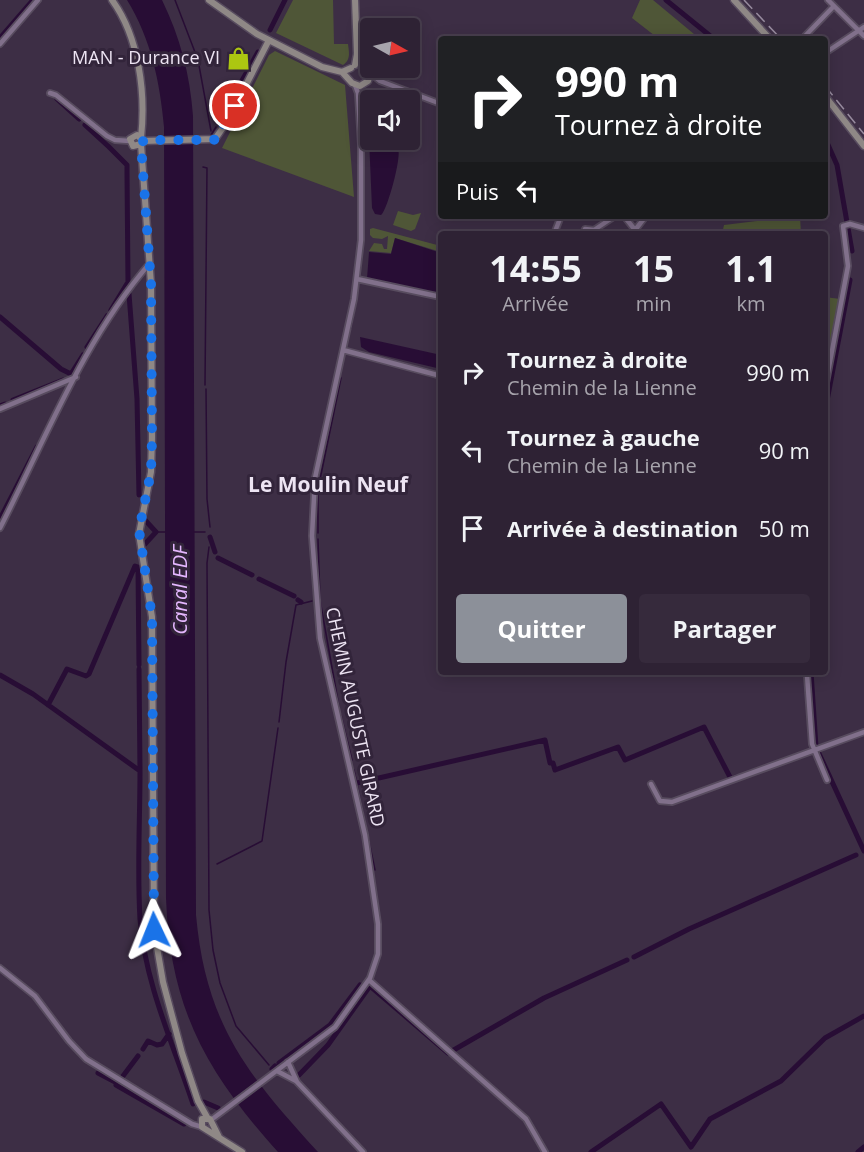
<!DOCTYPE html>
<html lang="fr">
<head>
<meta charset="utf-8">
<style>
	:root { --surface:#2e2234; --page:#362a3c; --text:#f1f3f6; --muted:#a7a4ac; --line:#493f4f; --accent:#8c9099 }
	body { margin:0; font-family:"Open Sans",sans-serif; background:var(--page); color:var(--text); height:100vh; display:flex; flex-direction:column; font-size:22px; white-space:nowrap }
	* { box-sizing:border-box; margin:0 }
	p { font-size:20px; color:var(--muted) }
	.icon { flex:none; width:33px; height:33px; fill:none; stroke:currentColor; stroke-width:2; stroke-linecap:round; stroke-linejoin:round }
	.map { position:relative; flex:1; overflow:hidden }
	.side { position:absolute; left:438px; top:231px; width:390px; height:444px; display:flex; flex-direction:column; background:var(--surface); border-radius:6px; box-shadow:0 3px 15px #0003,0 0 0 2px var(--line) }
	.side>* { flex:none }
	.banner { position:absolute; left:438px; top:36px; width:390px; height:183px; border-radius:6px; box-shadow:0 3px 15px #0003,0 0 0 2px var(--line); background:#202124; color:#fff; overflow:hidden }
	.needle { width:39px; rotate:98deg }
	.buttons { position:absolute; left:360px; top:18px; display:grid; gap:12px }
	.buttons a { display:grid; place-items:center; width:60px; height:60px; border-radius:6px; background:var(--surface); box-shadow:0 3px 15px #0003,0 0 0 2px var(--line); font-size:30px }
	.pin { position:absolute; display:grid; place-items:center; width:51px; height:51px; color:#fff; margin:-26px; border:3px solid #fff; border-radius:50%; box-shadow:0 2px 6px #0007 }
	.me { position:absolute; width:66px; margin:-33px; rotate:358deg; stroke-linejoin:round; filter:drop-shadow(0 0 4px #0008) }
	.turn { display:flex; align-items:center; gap:21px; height:126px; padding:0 18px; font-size:27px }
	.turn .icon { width:78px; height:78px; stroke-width:2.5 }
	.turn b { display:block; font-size:42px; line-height:51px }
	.then { display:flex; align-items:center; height:57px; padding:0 18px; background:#0003; gap:12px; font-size:22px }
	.eta { display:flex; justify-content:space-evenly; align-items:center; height:102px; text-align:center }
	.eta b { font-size:36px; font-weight:700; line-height:42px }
	.primary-button { display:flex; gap:12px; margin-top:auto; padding:12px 18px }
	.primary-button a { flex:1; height:69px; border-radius:6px; background:var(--accent); color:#fff; font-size:24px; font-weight:700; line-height:69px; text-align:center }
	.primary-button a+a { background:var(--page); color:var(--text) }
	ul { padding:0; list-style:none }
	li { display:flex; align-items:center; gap:18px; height:78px; padding:0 18px }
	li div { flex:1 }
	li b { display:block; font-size:22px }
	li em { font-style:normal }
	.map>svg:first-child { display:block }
	.green { fill:#4f5637 }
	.water { fill:#280d35 }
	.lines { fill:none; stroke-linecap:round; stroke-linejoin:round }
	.stream { stroke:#280d35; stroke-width:1.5 }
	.canal { stroke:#280d35; stroke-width:5 }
	.street-casing { stroke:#584c5f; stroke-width:8 }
	.secondary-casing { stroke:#584c5f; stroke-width:9 }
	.street { stroke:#81708b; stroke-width:4.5 }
	.secondary { stroke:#8f8886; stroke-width:6 }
	.rail { stroke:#978b9e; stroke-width:1.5; stroke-dasharray:12 6; stroke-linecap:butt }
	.route { stroke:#1a73e8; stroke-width:10; stroke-dasharray:0 18 }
	.labels { text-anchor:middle; stroke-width:6; stroke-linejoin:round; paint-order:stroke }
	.poi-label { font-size:18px; fill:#ede4f3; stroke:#32243a; text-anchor:end }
	.street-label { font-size:18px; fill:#ede4f3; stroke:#32243a }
	.water-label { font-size:20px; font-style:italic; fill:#e4b7fe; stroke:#32243a }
	.quarter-label { font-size:21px; font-weight:bold; fill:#ede4f3; stroke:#32243a }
</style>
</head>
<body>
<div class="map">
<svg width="864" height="1152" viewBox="0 0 864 1152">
	<rect width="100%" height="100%" fill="#3d2e45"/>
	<path class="green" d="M293 0H333L334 44H348C349 52 351 60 343 65L276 33Z
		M640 0H653L700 39H659L632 18Z
		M275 51 345 85 354 197 222 148 269 55Z
		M398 211 413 215 421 213 415 229 411 231 393 225Z
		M759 216H800L801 234H722L724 225 757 221Z
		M373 228 441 246V252L395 238 391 253 369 251 374 243 382 244 384 249H387L388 236 382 239 373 238 370 235V229Z
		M825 297 840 299 825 372Z"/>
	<path class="water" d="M127 0H162C180 37 190 74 193 116L196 915C206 1025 247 1074 318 1152H278C206 1072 170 1008 166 898L164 127C160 82 151 39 127 0Z
		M369 138C376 142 393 139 398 149 402 156 387 211 381 215L375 214 372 208Z
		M395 238 441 253V295L367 279 369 252 391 254Z
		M360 337 441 355V369L369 352 361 347Z"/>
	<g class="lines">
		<path class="stream" d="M175 0 198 60 211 131
			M211 135 216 127
			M203 167 207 168 205 385
			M351 328 359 282
			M206 389 207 499 210 527
			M156 532H165
			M194 532H205
			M318 533V489L341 378
			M318 539 320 600 339 707
			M209 547 207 563 209 910 213 950 220 983 236 1026 269 1065
			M341 715 352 760
			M279 722 286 662 296 605 312 601
			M354 770 375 870
			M217 864 262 841 278 728"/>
		<path class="canal" d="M666 0 714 39
			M270 30 285 0
			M0 38 33 0
			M57 99 79 119
			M220 120 258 52
			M85 125 109 147
			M825 138 837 165 852 251
			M108 146 127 165V173L128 282 111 310
			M129 294 137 399 139 495
			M0 317 61 369 71 374 83 355
			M87 347 107 316
			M13 400 63 380
			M0 406 5 404
			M825 411 850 280
			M0 519 37 447
			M210 537 215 552
			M145 544 156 532 145 520
			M218 558 252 575
			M138 567 139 665
			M259 579 294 596
			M298 600 301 602
			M811 672 816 747 864 851
			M0 675 33 694 140 771 139 669
			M48 705 67 669 86 676 89 674 135 566 138 567
			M553 763 555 770 618 747 625 760 704 727 731 779 736 777
			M140 771C140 820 137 870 140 919 145 983 173 1044 193 1104
			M357 783 545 740 550 763
			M634 957 689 929 856 855
			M143 1049 148 1041 157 1045 162 1044 169 1034
			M452 1051 544 998 627 960
			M279 1063 330 1025 360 985
			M272 1069 275 1066
			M98 1073 117 1083
			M299 1075 328 1045 370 986 448 1053
			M123 1076 138 1056
			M116 1085 184 1124
			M204 1102 218 1108
			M591 1152 661 1104 691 1147 710 1119 781 1081 825 1038 864 1016
			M858 1152 864 1147"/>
		<defs>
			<path id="street" d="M828 0 864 36
				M805 36 834 6
				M0 44 38 0
				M825 53 864 27
				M370 73 380 81 441 104
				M50 93 56 95 107 136 115 140 130 141
				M624 216 635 230
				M554 234 561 216
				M583 234 585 229 594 230 615 216
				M632 234 646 216
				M357 279 441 297
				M343 350 441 376
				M825 388 848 266 843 226 850 224 864 228
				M0 409 76 377
				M0 528C46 438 84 339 150 263
				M807 675 812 744 827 780
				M651 784 660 801 672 802 864 732
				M0 968 35 996 69 1041 86 1059 192 1124 202 1127
				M369 980 526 1119 545 1152
				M288 1062 297 1082 363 1152
				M277 1071 296 1081
				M211 1120 335 1027 370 978 378 954V924L365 835 320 638 312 536 315 478 354 299 361 240V144L358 93 355 85"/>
			<path id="secondary" d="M112 0C139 37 146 93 141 138
				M209 0 257 34 322 67 342 72 352 83 360 86 368 81 370 73 357 54
				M734 0 770 39
				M355 65 357 54 355 0
				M342 72 351 68
				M825 96 864 146
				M142 141 215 139 227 122 269 40
				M141 144 151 284 152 438 151 472 139 534 152 617 154 930 163 982 182 1053 198 1101 207 1117
				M141 144 133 146 130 139 137 135 142 140
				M219 1137 210 1119H202V1127L242 1152"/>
		</defs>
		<use href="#street" class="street-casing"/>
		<use href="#secondary" class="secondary-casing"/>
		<use href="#street" class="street"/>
		<use href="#secondary" class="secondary"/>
		<path class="rail" d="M744 0 781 39
			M825 86 864 134"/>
	</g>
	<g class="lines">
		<path class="route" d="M154 930 152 617 139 530 151 472 152 438 151 284 141 144 144 140H214L235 106"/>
	</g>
	<defs>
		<symbol id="shop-bare" viewBox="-9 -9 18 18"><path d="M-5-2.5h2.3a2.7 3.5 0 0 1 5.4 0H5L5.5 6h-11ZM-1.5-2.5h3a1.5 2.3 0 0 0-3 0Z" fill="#acc611" stroke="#32243a" stroke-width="2.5" paint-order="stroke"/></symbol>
	</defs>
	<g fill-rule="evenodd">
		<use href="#shop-bare" x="222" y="42" width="33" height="33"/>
	</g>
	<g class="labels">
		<g class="poi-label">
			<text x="220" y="64">MAN - Durance VI</text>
		</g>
		<g class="street-label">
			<text transform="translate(355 717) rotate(78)" y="6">CHEMIN AUGUSTE GIRARD</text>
		</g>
		<g class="water-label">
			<text transform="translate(180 590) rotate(-90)" y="7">Canal EDF</text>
		</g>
		<g class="quarter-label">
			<text x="328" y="492">Le Moulin Neuf</text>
		</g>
	</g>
</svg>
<div class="buttons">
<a><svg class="needle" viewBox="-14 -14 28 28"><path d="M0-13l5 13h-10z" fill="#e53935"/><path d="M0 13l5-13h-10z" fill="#a7a4ac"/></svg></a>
<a><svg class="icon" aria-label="sound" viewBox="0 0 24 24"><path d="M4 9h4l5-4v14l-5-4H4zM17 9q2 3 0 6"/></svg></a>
</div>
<div class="pin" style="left:235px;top:106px;background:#d93025"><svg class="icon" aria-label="arrive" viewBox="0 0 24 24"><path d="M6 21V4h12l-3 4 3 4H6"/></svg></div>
<svg class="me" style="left:154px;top:930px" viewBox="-20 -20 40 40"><path d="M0-17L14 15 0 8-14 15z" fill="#1a73e8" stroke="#fff" stroke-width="4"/></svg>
<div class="banner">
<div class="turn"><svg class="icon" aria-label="right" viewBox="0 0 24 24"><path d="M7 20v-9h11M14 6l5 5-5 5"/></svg><div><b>990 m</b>Tournez à droite</div></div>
<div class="then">Puis<svg class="icon" aria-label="left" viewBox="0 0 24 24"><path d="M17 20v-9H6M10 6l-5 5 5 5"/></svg></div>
</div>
<section class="side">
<div class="eta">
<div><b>14:55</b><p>Arrivée</p></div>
<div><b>15</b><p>min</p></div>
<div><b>1.1</b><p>km</p></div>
</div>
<ul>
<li><svg class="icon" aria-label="right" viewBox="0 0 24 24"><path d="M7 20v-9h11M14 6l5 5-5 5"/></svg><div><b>Tournez à droite</b><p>Chemin de la Lienne</p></div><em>990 m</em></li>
<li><svg class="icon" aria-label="left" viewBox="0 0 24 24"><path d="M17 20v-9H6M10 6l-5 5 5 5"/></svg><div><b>Tournez à gauche</b><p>Chemin de la Lienne</p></div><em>90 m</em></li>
<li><svg class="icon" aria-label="arrive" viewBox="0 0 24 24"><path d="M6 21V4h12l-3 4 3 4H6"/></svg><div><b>Arrivée à destination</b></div><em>50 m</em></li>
</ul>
<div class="primary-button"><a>Quitter</a><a>Partager</a></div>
</section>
</div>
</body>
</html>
